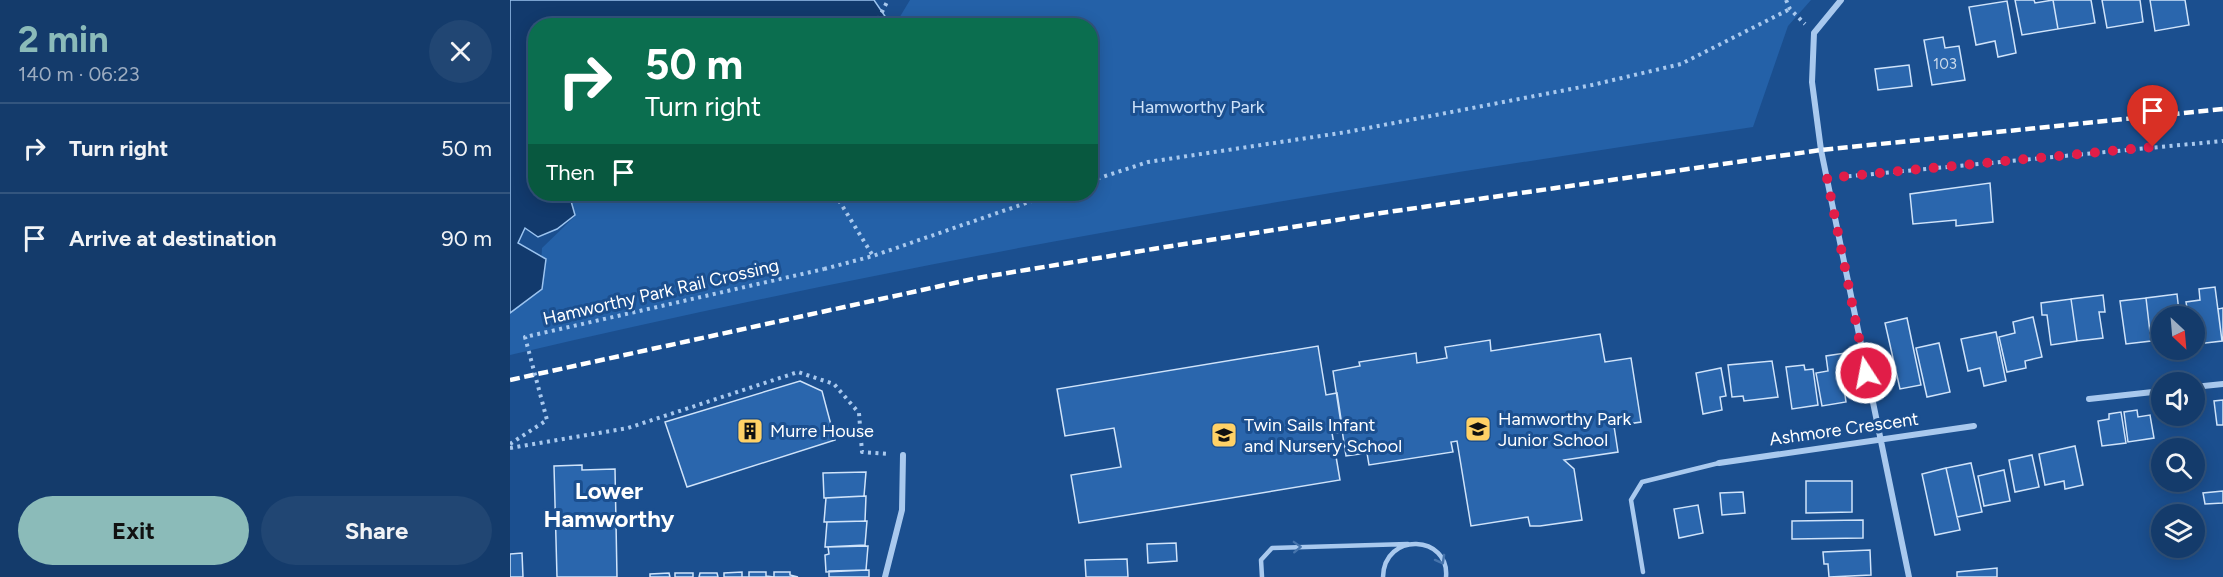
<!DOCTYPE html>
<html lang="en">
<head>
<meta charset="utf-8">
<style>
	:root { --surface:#143b6b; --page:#214673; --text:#f1f3f6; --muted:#9dadc1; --line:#33557e; --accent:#8bbbb9 }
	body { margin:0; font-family:Figtree,sans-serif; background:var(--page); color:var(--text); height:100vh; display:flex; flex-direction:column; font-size:22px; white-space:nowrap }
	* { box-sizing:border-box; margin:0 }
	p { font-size:20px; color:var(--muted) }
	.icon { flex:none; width:33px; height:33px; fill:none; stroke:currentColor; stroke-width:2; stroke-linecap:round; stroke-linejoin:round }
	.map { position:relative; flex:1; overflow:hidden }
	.drawer { display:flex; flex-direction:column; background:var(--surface); width:510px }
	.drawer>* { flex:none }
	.banner { position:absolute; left:18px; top:18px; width:570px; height:183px; border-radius:24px; box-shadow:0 3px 15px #0003,0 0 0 2px var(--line); background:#0b6e4f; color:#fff; overflow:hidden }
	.needle { width:39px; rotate:154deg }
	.tools { position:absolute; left:1641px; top:306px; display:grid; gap:12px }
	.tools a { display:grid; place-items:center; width:54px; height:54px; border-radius:50%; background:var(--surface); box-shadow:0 3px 15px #0003,0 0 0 2px var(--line); font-size:30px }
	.pin { position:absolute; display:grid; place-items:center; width:51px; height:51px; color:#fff; margin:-62px -26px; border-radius:50% 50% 50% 0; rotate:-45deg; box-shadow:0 0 6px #0007 }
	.pin .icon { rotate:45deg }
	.me { position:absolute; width:66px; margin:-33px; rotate:349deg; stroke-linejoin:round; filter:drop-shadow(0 0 4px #0008) }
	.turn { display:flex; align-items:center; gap:21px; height:126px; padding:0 18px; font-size:27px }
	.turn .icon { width:78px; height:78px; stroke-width:2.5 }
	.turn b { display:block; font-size:42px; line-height:51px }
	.then { display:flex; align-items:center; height:57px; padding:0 18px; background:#0003; gap:12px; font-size:22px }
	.round { display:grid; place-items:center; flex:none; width:63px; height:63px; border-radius:32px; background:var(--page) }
	.overview { display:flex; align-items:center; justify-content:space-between; height:102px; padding:0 18px }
	h1 { font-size:36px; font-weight:700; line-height:45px; color:var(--accent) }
	.cta { display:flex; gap:12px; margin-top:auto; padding:12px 18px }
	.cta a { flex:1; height:69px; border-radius:36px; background:var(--accent); color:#111; font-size:24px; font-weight:700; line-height:69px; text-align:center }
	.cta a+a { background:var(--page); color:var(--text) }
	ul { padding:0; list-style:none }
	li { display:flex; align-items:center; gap:18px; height:90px; padding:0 18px; border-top:2px solid var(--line) }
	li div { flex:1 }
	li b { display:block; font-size:22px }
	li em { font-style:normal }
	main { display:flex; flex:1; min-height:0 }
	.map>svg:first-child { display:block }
	.green { fill:#2461a8 }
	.water { fill:#123a6d; stroke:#9cc4f0; stroke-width:1.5 }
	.building { fill:#2a66ad; stroke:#cfe3fa; stroke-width:1.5 }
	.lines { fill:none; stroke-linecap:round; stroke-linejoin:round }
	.path { stroke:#a9c9ee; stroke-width:4; stroke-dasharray:3 4.5; stroke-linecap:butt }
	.service { stroke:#a9c9ee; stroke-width:4.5 }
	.minor { stroke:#a9c9ee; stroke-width:6 }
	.rail { stroke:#fff; stroke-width:4.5; stroke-dasharray:10 4.5; stroke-linecap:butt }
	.path-bridge { stroke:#a9c9ee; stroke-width:4; stroke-dasharray:3 4.5; stroke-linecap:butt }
	.oneway { stroke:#4674ac }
	.route { stroke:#e11d48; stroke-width:10; stroke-dasharray:0 18 }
	.labels { text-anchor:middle; stroke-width:6; stroke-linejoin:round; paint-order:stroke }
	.number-label { font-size:15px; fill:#cad9ea }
	.park-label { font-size:18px; fill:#cfe3fa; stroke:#1b4f8f }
	.street-label { font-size:18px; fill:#fff; stroke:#1b4f8f }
	.poi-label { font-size:18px; fill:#fff; stroke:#1b4f8f; text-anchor:start }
	.district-label { font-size:24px; font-weight:bold; fill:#fff; stroke:#1b4f8f }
</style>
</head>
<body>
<main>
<section class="drawer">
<div class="overview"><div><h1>2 min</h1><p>140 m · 06:23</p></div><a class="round"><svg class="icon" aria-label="close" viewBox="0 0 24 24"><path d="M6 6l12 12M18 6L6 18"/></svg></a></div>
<ul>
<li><svg class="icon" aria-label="right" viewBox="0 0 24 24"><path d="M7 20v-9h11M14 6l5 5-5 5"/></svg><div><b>Turn right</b></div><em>50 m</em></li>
<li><svg class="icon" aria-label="arrive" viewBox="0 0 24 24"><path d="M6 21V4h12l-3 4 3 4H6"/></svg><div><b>Arrive at destination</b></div><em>90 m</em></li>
</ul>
<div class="cta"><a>Exit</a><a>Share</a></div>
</section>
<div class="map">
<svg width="1713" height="577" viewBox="0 0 1713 577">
	<rect width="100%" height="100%" fill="#1b4f8f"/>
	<path class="green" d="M400 0H1301L1278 26 1243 127C826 189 410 258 0 355V309L30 283 32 248 64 217 52 194H580V26L385 25Z"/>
	<path class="water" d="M0 0H364L381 25 26 26V194H59L65 215 47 229 28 237 15 228 8 243 36 259 32 289 0 313Z"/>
	<path class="building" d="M1505 0H1524L1525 3 1543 0 1548 29 1512 35Z
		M1543 0H1581L1585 23 1548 29Z
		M1592 0H1630L1633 22 1597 28Z
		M1640 0H1675L1679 25 1645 31Z
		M1497 1 1506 53 1488 57 1485 41 1466 45 1459 7Z
		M1433 37 1435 48 1449 46 1455 80 1422 85 1414 40Z
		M1399 65 1402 86 1368 90 1365 69Z
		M1480 183 1483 222 1446 226V220L1403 224 1400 194Z
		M1705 287 1712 341 1687 344 1684 316 1683 313 1678 314 1676 302 1690 300 1689 289Z
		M1667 294 1669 312 1664 313V316H1652V339L1641 341 1636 298Z
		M1593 295 1595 312H1589L1593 338 1567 341 1561 299Z
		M1636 298 1641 341 1616 344 1610 301Z
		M1561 299 1567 341 1541 345 1537 315H1532L1531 303Z
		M1713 308V341H1712L1708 309Z
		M1523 317 1532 357 1515 361 1516 368 1497 372 1489 337 1505 333 1503 322Z
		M1397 318 1411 385 1390 389 1375 323Z
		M1486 332 1496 381 1474 386 1470 368 1458 371 1451 339Z
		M1090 334 1095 362 1121 358 1131 422 1104 426 1108 452 1054 460 1064 469 1072 520 1030 526H1020L1018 517 961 526 947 441 941 442 943 452 859 465 857 453 836 456 823 371 850 366 849 362 906 353 907 363 937 358 935 347 980 340 981 351Z
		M1429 343 1440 392 1417 397 1406 348Z
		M808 346 816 395 827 393 833 432 822 433 830 480 569 523 561 475 611 467 604 428 555 436 547 389Z
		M1335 353 1339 380 1333 381 1336 402 1312 406 1306 373 1318 371 1316 356Z
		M1262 361 1268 397 1234 401 1233 396 1222 397 1218 365Z
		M1294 365 1295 370 1303 369 1308 405 1282 409 1276 367Z
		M1211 368 1216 396 1210 397 1212 410 1193 414 1186 373Z
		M290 381 312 391 325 440 177 487 155 422Z
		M1713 400V425H1707L1704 401Z
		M1627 410 1628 417 1640 415 1644 438 1618 442 1614 412Z
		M1611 412 1616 443 1592 446 1588 421 1599 419V414Z
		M1565 446 1573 485 1555 489 1554 481 1535 485 1529 454Z
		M1522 455 1529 487 1505 492 1499 460Z
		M1461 463 1472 512 1447 517 1436 468Z
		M72 465V470L105 469 107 577H47L44 466Z
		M1436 468 1450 530 1425 535 1412 474Z
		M1494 470 1500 501 1474 506 1468 476Z
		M356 472 354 496 314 498 313 473Z
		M1296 481H1342V512L1296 513Z
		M1713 491V503L1695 504 1693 493Z
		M1233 492 1235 513 1212 515 1210 493Z
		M356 496 355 521 314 522 316 498Z
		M1188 505 1193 533 1169 538 1164 509Z
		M1353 520V538L1282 539V521Z
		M357 521 355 545 315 547 317 522Z
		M666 543 667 561 638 563 637 544Z
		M358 546 356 570 316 572 315 555 319 554 318 547Z
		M1360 550 1361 575 1319 577 1318 564H1314L1313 552Z
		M12 553 13 577H0V554Z
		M617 559 618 577H576L575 560Z
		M1487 568V577H1447V572Z
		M359 570V577H319V571Z
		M232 572V577H239H214V573Z
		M239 572H256V576L264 577H239Z
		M264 572H280V575L288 577H264Z
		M159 573 160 577H140V574Z
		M165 573H183V577H165Z
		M190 573H207L208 577H189Z"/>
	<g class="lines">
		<path class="path" d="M1276 0 1280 9 1295 24
			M365 26 378 0
			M1331 177 1713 141
			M580 181 638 162 837 132 1082 85 1171 64 1280 9
			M325 194 363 256
			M314 269 363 256 542 194
			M0 448 118 428 288 372 324 384 349 413 352 452 380 454"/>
		<path class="service" d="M1133 572 1121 500 1132 482 1209 463
			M752 577 751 560 762 548 898 544
			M873 577C874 531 940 535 936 577"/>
		<path class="minor" d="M1331 0 1304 33 1302 82 1311 150 1399 577
			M1684 387 1713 384
			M1579 399 1652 391
			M1209 463 1464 426
			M375 577 392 510 393 455"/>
		<path class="rail" d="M0 380 467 278 643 249 871 213 1311 150 1713 109"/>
		<path class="path-bridge" d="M0 444 37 420 15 337 314 269"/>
	</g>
	<defs><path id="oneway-chevron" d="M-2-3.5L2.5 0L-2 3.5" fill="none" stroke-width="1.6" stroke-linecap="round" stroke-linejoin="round" transform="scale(1.5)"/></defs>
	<g class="oneway">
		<use href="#oneway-chevron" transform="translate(787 547) rotate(-2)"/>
		<use href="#oneway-chevron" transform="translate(931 560) rotate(61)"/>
	</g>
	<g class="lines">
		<path class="route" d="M1356 373 1317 178 1643 147"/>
	</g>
	<defs>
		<symbol id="school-square" viewBox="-11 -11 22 22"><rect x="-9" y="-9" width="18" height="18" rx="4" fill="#ffd166" stroke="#1b4f8f"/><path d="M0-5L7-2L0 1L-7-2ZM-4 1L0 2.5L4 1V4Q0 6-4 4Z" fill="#111"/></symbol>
		<symbol id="building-square" viewBox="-11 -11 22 22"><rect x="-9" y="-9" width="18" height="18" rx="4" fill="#ffd166" stroke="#1b4f8f"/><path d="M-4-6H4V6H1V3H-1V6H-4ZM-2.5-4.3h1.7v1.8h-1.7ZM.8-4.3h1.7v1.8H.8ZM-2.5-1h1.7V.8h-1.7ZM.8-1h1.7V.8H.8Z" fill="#111"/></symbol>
	</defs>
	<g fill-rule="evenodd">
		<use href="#school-square" x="953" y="414" width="30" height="30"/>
		<use href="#building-square" x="225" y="416" width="30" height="30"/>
		<use href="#school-square" x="699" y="420" width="30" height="30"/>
	</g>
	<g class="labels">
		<g class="number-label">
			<text x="1435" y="69">103</text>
		</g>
		<g class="park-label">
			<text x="688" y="113">Hamworthy Park</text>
		</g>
		<g class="street-label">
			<text transform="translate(151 292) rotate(-13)" y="6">Hamworthy Park Rail Crossing</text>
			<text transform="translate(1334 429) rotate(-8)" y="6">Ashmore Crescent</text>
		</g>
		<g class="poi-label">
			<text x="988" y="425">Hamworthy Park<tspan x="988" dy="21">Junior School</tspan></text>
			<text x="734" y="431">Twin Sails Infant<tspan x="734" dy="21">and Nursery School</tspan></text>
			<text x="260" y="437">Murre House</text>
		</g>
		<g class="district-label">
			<text x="99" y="499">Lower<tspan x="99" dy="28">Hamworthy</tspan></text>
		</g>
	</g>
</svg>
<div class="tools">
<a><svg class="needle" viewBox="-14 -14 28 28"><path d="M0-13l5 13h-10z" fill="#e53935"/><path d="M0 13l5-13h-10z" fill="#9dadc1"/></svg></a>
<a><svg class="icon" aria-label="sound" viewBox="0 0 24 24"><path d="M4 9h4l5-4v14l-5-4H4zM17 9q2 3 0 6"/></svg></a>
<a><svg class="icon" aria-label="search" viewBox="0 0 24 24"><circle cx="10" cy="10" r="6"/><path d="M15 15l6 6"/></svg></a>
<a><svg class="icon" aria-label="layers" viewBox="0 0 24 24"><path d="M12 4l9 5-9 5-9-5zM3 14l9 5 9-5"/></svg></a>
</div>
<div class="pin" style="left:1643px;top:147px;background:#d93025"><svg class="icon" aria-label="arrive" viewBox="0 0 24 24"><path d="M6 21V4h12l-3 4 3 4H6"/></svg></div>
<svg class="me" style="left:1356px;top:373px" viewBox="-20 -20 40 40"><circle r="17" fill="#e11d48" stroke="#fff" stroke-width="3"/><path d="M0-11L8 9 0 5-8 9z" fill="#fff"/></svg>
<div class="banner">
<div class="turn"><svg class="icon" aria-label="right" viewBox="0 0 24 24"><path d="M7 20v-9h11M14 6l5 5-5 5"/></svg><div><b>50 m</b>Turn right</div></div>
<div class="then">Then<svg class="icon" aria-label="arrive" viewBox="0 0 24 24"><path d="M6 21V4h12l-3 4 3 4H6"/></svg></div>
</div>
</div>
</main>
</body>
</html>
